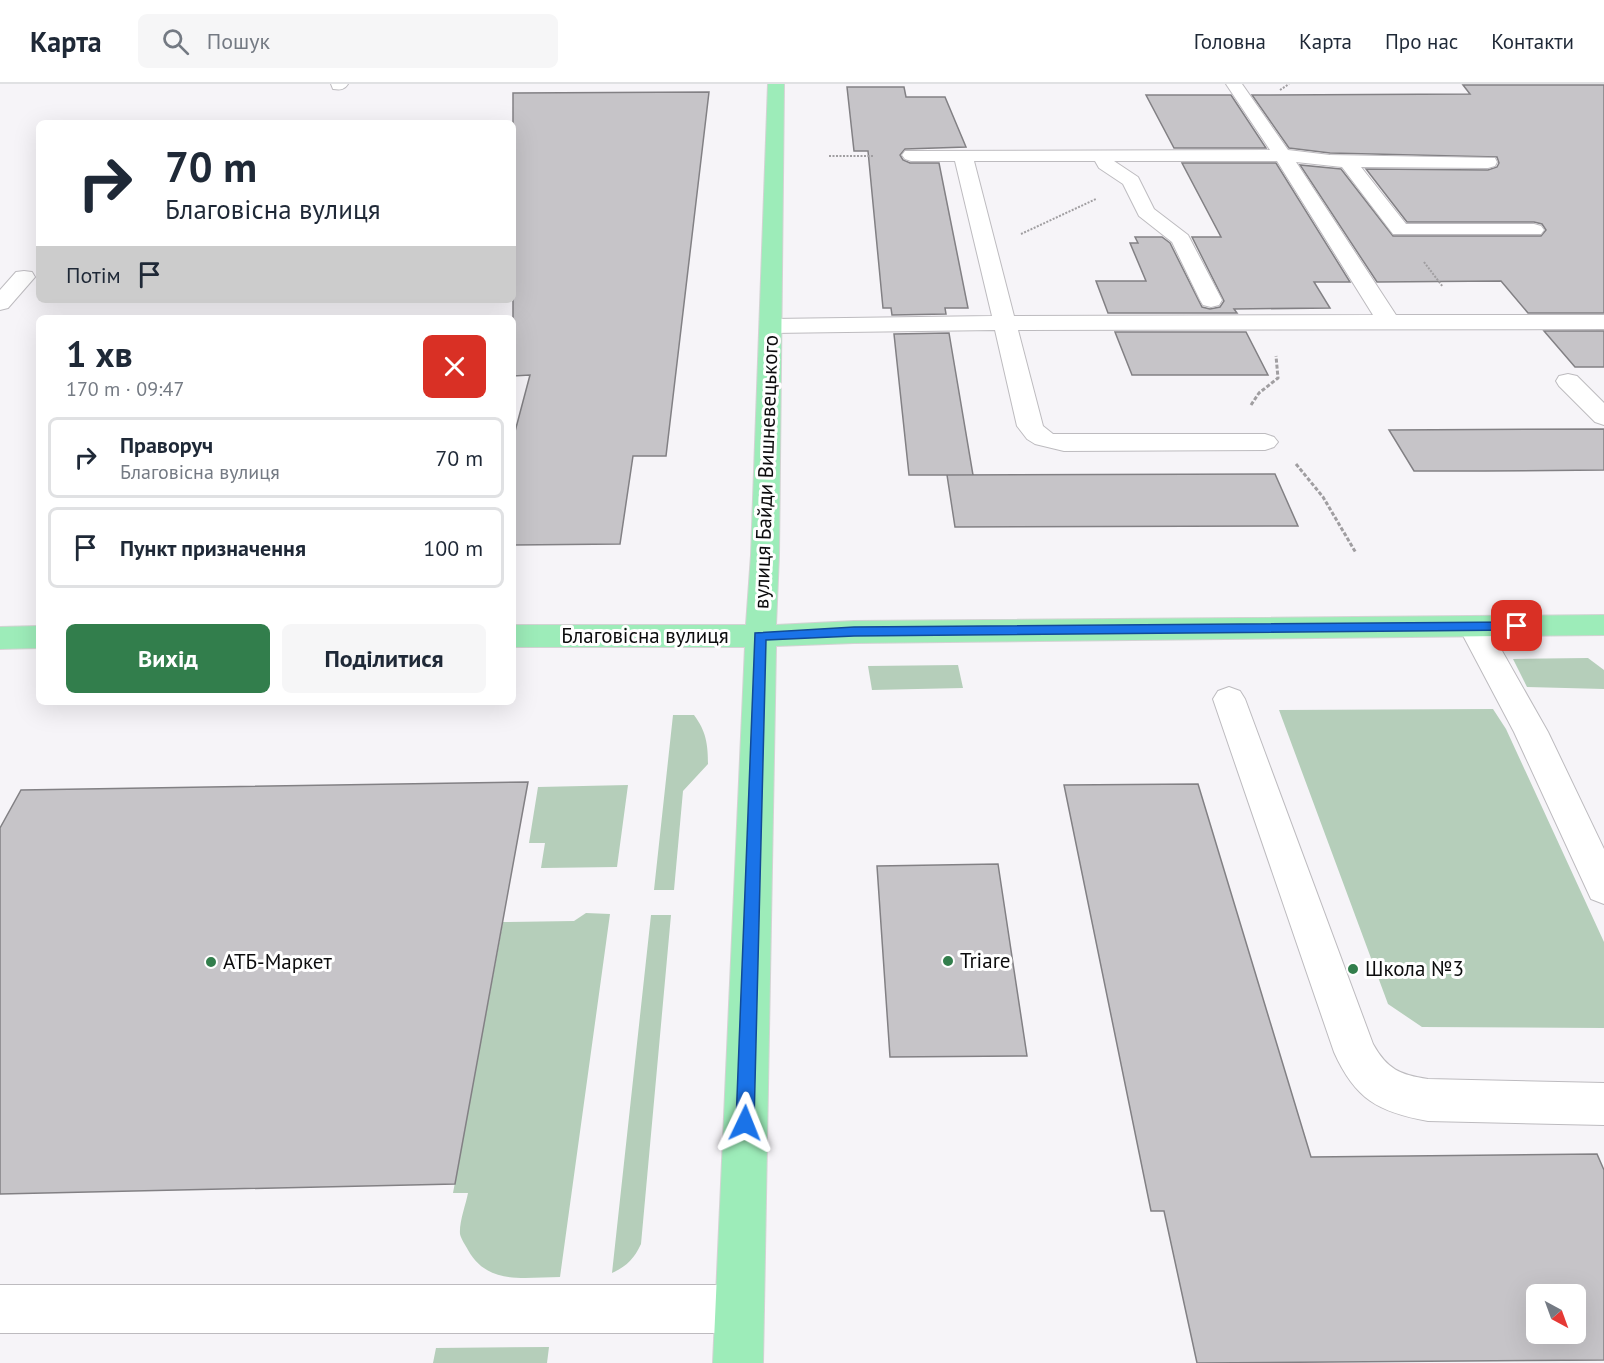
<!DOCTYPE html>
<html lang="uk">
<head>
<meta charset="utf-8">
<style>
	:root { --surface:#fff; --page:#f6f6f7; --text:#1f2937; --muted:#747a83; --line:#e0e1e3; --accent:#327e4c }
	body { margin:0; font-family:"PT Sans",sans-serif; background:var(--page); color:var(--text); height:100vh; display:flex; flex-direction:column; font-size:22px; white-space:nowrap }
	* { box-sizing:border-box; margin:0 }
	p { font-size:20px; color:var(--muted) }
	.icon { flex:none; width:33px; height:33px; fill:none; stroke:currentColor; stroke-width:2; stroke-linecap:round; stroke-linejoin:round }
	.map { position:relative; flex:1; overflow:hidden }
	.drawer { position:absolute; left:36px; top:231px; width:480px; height:390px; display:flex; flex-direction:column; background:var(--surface); border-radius:9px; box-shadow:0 6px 24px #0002 }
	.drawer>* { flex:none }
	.guide { position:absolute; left:36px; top:36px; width:480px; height:183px; border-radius:9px; box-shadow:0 6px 24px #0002; background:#fff; color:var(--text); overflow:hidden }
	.needle { width:39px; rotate:139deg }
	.tools { position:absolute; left:1526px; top:1200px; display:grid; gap:12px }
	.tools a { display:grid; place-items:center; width:60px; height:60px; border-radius:9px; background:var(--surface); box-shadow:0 6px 24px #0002; font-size:30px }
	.pin { position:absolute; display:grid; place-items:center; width:51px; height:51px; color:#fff; margin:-26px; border-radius:12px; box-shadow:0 3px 9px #0006 }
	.me { position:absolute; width:66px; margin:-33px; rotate:2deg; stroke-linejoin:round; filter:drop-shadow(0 0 4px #0008) }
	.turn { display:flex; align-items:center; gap:21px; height:126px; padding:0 30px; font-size:27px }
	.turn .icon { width:78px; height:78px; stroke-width:2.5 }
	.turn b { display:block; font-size:42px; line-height:51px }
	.then { display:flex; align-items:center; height:57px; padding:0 30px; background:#0003; gap:12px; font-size:22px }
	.round { display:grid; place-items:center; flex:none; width:63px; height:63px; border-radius:9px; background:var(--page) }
	.summary { display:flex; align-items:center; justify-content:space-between; height:102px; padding:0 30px }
	h1 { font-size:36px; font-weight:700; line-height:45px }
	.cta { display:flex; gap:12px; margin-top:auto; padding:12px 30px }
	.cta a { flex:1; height:69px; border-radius:9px; background:var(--accent); color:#fff; font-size:24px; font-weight:700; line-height:69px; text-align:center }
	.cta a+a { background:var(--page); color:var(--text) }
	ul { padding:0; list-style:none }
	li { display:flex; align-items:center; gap:18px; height:81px; margin:0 12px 9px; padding:0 18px; border:3px solid var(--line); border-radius:9px }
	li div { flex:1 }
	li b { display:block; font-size:22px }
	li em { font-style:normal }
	header { display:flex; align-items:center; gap:36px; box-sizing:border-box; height:84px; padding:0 30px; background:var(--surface); border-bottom:2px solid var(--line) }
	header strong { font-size:28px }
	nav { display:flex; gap:33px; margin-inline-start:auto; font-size:21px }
	.search { width:420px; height:54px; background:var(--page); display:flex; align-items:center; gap:15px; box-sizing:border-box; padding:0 21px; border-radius:9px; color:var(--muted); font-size:22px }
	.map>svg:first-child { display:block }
	.green { fill:#b5ceba }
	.building { fill:#c6c4c8; stroke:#828084; stroke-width:1.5; fill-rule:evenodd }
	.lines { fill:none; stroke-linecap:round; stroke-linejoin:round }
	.minor-casing { stroke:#bdbbbf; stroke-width:2 }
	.major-casing { stroke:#d3d3d3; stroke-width:2 }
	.path-far1 { stroke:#a09ea1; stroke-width:2; stroke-dasharray:2 1.5; stroke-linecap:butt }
	.path { stroke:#a09ea1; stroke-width:3; stroke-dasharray:4 2; stroke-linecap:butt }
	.minor { fill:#fff; fill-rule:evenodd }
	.major { fill:#9decb9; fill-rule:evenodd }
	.route { fill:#1a73e8; stroke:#114b97; stroke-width:1.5 }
	.poi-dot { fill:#327e4c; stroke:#fff; stroke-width:2 }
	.labels { text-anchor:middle; stroke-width:6; stroke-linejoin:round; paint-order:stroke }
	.street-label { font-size:21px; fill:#0c0c0d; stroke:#fff }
	.poi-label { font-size:21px; fill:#0c0c0d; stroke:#fff; text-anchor:start }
</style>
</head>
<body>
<header>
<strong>Карта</strong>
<div class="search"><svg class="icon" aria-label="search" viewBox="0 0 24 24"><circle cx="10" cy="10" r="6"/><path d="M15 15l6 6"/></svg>Пошук</div>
<nav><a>Головна</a><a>Карта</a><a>Про нас</a><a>Контакти</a></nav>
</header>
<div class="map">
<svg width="1604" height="1279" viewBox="0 0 1604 1279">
	<rect width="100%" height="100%" fill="#f6f4f8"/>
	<path class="green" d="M1588 574 1604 586V605L1527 603 1513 575Z
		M958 581 963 604 872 606 868 582Z
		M1493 625 1506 645 1604 858V944L1422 943 1388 920 1279 626Z
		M673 631H694C706 647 708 660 708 680L683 707 674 806H654Z
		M628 701 617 783 541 784 545 759H529L538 703Z
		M586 829 610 830 560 1193C525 1193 488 1202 468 1166 466 1162 461 1155 460 1150 459 1138 466 1120 468 1109H453L503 838 574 837Z
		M651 831H671L641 1160C634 1175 627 1182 612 1189Z
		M549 1263 547 1279H433L436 1264Z"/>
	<path class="building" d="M1463 1H1604V229H1528L1501 197 1377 198 1300 81 1341 85 1393 152H1541L1546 146 1542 140 1534 138H1407L1366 85 1488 86 1497 83 1499 79 1497 73 1330 69 1289 64 1252 11 1470 10Z
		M847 3H904L906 13H945L966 63 905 65 900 71 903 76 910 79H939L968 224H945L946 230 892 231 891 224H883L868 67H854Z
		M709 8 666 372H633L620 460 513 461V355L530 291 513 292V9Z
		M1146 11H1231L1266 64H1174Z
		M1182 79H1276L1350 198H1314L1330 224 1234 225 1237 229H1108L1096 197H1146L1130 159H1138L1135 153H1162L1170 159 1202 223 1210 225 1220 223 1224 217 1192 153H1221Z
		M1544 247H1604V283H1575Z
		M1115 248H1246L1268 291H1132Z
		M949 249 973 391H909L894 250Z
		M1604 345V386L1484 387H1414L1389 346Z
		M1275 390 1298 442 955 443 947 391Z
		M528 698 455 1100 0 1110V744L21 706Z
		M1198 700 1311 1073 1597 1070 1604 1086V1276L1197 1279 1164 1127H1151L1064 701ZM1536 1210H1575V1250H1536Z
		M998 780 1027 972 890 973 877 782Z"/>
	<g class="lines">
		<defs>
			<path id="minor" d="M331 0H348C344 6 340 6 333 5Z
				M1226 0H1242L1288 66 1330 71 1495 74 1497 78 1495 82 1488 84 1361 83 1406 140H1534L1541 142 1544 146 1541 150H1393L1342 83 1296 78 1396 231H1604V245L1018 246 1043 342 1053 350H1265L1274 353 1278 358 1274 363 1265 366 1064 367 1035 360 1027 355 1017 342 995 246 772 249 764 247 761 242 764 237 772 235 992 232 955 77H911L905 75 902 71 905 67 1270 66ZM974 77H1095L1099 84 1123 100 1139 132 1172 158 1200 216 1203 221 1211 223 1219 221 1222 216 1188 151 1154 125 1138 93 1114 77H1277L1373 231 1014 232Z
				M24 187 32 188 35 193 8 224 0 226V206L16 188Z
				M1568 290 1577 292 1604 319V341L1595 338 1559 302 1556 297 1559 292Z
				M1473 532 1484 535 1548 648 1604 765V820L1591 815 1514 648 1458 542 1462 535Z
				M1229 603 1240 607 1245 615 1373 960C1387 985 1400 991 1428 995L1604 999V1041L1428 1037C1378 1028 1355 1015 1334 968L1213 615 1218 607Z
				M0 1201H740L757 1208 764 1225 757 1242 740 1249H0Z"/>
			<path id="major" d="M768 0H784L779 471 776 541 854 537 1604 531V551L854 559 776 562 763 1279H713L745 563H513V541H746L751 471Z
				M39 542V564L0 565V543Z"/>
		</defs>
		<use href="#minor" class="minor-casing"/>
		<use href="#major" class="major-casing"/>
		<path class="path-far1" d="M1280 6 1289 0
			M829 72H874
			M1021 150 1096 115
			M1424 178 1443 203"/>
		<path class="path" d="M1251 321 1259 309 1278 294 1276 272
			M1296 380 1323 413 1356 469"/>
		<use href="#minor" class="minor"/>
		<use href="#major" class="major"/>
	</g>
	<path class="route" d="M1517 538 1523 542 1517 546 854 552 766 556 754 1039 751 1045 745 1047 739 1045 736 1039 755 549 854 543Z"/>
	<g class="poi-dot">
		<circle cx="948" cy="877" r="6"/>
		<circle cx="211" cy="878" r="6"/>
		<circle cx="1353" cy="885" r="6"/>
	</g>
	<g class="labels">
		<g class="street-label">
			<text transform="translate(766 388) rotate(-88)" y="7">вулиця Байди Вишневецького</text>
			<text x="645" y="559">Благовісна вулиця</text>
		</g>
		<g class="poi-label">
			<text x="960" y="884">Triare</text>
			<text x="223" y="885">АТБ-Маркет</text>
			<text x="1365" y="892">Школа №3</text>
		</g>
	</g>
</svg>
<div class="tools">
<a><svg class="needle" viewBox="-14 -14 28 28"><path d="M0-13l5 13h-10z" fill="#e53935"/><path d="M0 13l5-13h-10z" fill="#747a83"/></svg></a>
</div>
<div class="pin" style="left:1517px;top:542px;background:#d93025"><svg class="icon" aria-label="arrive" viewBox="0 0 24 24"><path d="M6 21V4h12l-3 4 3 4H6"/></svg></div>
<svg class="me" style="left:745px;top:1039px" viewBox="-20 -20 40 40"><path d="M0-17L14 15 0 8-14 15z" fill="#1a73e8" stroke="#fff" stroke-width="4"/></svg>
<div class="guide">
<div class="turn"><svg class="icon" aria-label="right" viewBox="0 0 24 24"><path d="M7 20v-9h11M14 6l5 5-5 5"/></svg><div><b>70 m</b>Благовісна вулиця</div></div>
<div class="then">Потім<svg class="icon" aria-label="arrive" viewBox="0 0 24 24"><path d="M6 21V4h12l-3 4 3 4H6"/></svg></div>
</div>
<section class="drawer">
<div class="summary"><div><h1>1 хв</h1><p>170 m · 09:47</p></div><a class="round" style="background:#d93025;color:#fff"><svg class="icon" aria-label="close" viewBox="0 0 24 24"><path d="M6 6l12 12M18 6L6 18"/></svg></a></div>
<ul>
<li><svg class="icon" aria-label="right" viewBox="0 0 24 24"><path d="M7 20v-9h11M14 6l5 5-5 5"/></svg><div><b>Праворуч</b><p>Благовісна вулиця</p></div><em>70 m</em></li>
<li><svg class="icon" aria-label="arrive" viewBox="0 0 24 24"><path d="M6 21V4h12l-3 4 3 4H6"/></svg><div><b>Пункт призначення</b></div><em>100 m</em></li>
</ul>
<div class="cta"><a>Вихід</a><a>Поділитися</a></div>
</section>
</div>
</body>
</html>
